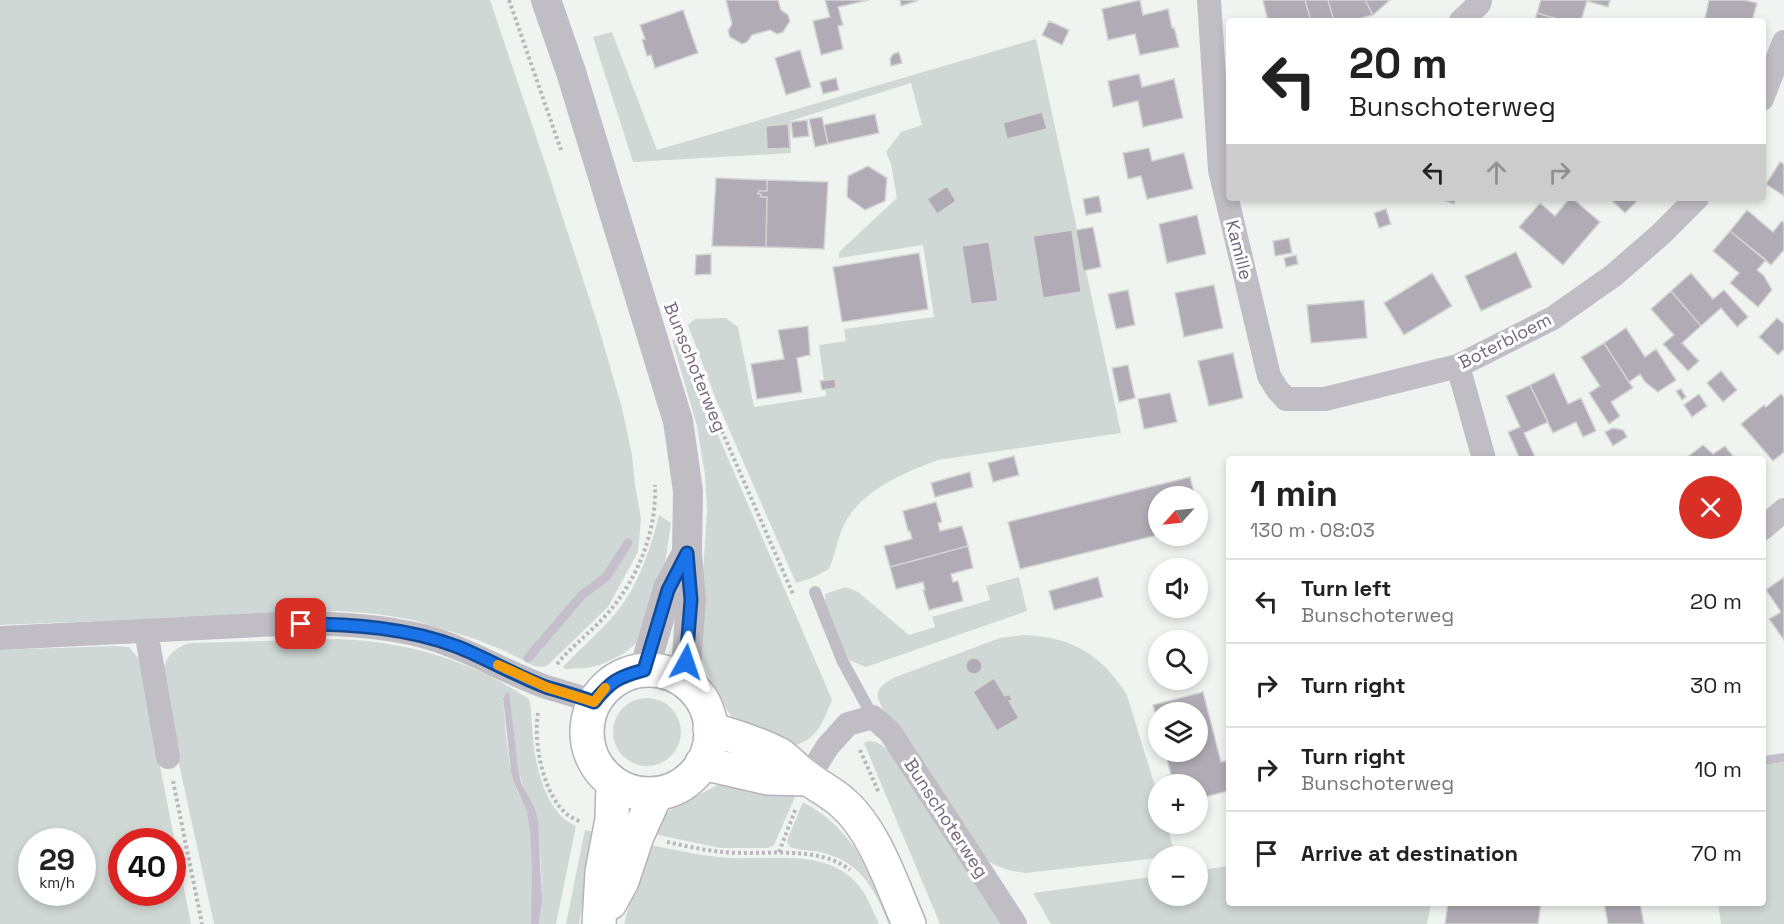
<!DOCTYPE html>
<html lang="en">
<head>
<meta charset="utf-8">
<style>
	:root { --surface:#fff; --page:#f2f2f2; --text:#222; --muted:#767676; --line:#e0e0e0 }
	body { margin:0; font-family:"Space Grotesk",sans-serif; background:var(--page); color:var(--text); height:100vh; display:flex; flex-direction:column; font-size:22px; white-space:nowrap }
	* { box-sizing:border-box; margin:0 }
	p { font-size:20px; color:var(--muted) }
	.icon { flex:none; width:33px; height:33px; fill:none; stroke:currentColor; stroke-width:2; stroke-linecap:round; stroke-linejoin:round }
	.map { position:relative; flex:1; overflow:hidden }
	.side { position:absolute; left:1226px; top:456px; width:540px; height:450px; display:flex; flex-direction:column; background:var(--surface); border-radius:6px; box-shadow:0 3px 9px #0003 }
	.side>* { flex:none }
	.hud { position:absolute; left:1226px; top:18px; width:540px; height:183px; border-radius:6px; box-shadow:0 3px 9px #0003; background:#fff; color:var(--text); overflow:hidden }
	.needle { width:39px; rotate:243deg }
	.buttons { position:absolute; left:1148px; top:486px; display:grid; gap:12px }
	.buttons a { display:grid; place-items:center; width:60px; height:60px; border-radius:50%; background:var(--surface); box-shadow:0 3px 9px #0003; font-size:30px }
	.speed { position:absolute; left:18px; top:828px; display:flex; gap:12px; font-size:30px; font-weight:700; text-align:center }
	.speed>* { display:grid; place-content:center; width:78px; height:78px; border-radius:50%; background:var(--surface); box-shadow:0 3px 9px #0003; line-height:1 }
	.speed small { font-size:15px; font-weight:400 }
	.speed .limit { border:9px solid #d22; background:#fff; color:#111 }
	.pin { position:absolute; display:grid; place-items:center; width:51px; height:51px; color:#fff; margin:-26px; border-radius:12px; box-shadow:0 3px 9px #0006 }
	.me { position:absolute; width:66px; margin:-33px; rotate:5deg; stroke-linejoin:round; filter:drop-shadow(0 0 4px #0008) }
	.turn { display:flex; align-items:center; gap:21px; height:126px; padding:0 24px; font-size:27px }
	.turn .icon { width:78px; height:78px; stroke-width:2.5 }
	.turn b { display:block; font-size:42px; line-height:51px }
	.lanes { display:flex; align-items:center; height:57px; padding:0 24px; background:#0003; justify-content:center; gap:30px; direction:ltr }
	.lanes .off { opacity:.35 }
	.round { display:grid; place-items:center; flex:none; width:63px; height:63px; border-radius:32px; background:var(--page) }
	.headline { display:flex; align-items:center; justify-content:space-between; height:102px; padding:0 24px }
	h1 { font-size:36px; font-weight:800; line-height:45px }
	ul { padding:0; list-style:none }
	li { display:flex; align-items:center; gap:18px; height:84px; padding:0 24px; border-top:2px solid var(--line) }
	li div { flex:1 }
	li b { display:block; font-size:22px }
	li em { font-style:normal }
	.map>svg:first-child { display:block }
	.green { fill:#d0d8d6; fill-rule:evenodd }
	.water { fill:#c5bfcb }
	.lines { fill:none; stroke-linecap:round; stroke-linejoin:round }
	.stream { stroke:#c5bfcb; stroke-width:9 }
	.building { fill:#b1abb5; stroke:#d3d5d3; stroke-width:1.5 }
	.secondary-casing { stroke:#b7b2ba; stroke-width:36 }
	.path { stroke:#bab7bc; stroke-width:4; stroke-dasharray:3 3; stroke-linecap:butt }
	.service { stroke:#c1bdc4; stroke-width:12 }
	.minor { stroke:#c1bdc4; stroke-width:24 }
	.tertiary { stroke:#c1bdc4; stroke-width:30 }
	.secondary { stroke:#fff; stroke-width:33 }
	.route-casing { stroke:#114b97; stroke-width:15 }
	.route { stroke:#1a73e8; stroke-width:10 }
	.slow { stroke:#f59e0b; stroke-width:10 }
	.labels { text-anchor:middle; stroke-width:6; stroke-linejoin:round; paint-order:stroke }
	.street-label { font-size:18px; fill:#75667e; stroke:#fff }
</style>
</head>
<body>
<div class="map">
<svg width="1784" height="924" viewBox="0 0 1784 924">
	<rect width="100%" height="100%" fill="#f0f4f1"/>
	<path class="green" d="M0 0H490L547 169 598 325 622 408 632 455 635 485 641 518 638 552 608 607 548 665 542 667 534 666 505 651 475 639 413 620 377 614 340 611 0 625Z
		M612 32 657 150 1036 39 1121 433 938 460C906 472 864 489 846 521 838 535 836 553 829 569L812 578 796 583 715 397 688 325 695 319 726 318 738 327 754 407 826 396 819 345 846 341 844 329 934 317 923 245 839 258V252L897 198 891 164 886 152 901 132 922 125 911 83 790 121 791 153 633 162 593 37Z
		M677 339C728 460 781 579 832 700 822 723 818 740 790 747L740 726 728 712 709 676 700 653 701 603 707 511 705 475 697 426 672 340Z
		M659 515 671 523 665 564 637 643 623 654 600 665 586 668 565 669 563 667C578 651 595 636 610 620 636 592 650 552 659 515Z
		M1019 577 1027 611 866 667 849 660 825 601V594L846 587 858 592 909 635 935 627 932 617 990 600 986 586Z
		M1024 635C1072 637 1101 654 1127 695L1158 796V824H1166L1176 856H1158V858L1026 873C1008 871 995 867 981 856L889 718C884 710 872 696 881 687 883 684 889 681 893 678L1000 638Z
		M339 639C409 642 470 660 529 699 532 708 531 717 532 727 534 757 540 793 561 816 565 821 571 823 576 826L556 924H539C544 884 542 845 531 805 528 794 521 783 519 771 514 747 513 722 510 698L504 695 503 698C505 725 507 754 513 780 516 792 525 802 528 814 534 848 534 890 531 924H214L161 682C164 661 168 650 190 643Z
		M113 646 129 647 139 659 191 924H0V650ZM32 842H82V892H32ZM122 842H172V892H122Z
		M613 732a34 34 0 1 1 68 0a34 34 0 1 1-68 0Z
		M869 741C880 742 884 746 891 754L1003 924H940L864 743Z
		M1784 762V924H1721L1718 903H1762L1763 765Z
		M719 784 774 789 795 797 774 845 768 848H720L649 833 665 813Z
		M803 802C855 830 871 874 894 924H889C875 891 863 865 827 854 815 850 802 851 790 847L787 842 788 838Z
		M585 830 596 832 579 924H566Z
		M645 844C673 849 703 857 731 858 776 860 833 847 863 891 869 901 874 913 879 924H624Z
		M1228 866V903H1431L1427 924H1051L1033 893 1158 876V896H1197V871Z"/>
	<path class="water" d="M506 693H509L510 698 518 767 521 782 535 809 538 822 542 899 539 924H531L532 869 530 830 527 811 514 783 511 772 503 698Z
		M1784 753V762L1763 765V756Z"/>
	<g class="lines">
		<path class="stream" d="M528 658 582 595 606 577 628 543"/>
	</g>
	<path class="building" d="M726 0H778L781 10 788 15 790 21 783 32 777 34 770 30 752 35 747 42 742 44 730 37 728 31 732 24Z
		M825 0H869L838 7 843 25 838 26 843 49 821 55 813 21 830 17Z
		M900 0H917V1L901 6Z
		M1140 0 1143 15 1168 9 1172 28 1174 27 1179 47 1140 55 1135 34 1108 40 1102 9Z
		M1266 0H1305L1311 21H1268L1263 1Z
		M1305 0H1328L1334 21H1311Z
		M1328 0H1365L1373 15 1350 21H1334Z
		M1365 0H1390L1373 15Z
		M1541 0H1610L1608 7 1587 1 1581 21H1564L1537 13Z
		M1709 0H1744L1757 3 1752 21H1716L1705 18Z
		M683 10 698 53 655 68 651 55 647 56 642 40 645 39 640 25Z
		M1537 13 1564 21H1535Z
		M1049 21 1069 30 1062 45 1042 35Z
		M800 50 811 87 786 95 775 58Z
		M899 52 902 63 891 66 890 59 893 54Z
		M1139 74 1142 87 1174 79 1183 118 1143 127 1138 101 1113 107 1108 81Z
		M836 78 839 90 823 94 820 82Z
		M1042 112 1047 129 1007 139 1003 123Z
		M875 114 879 133 828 144 824 125Z
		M822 117 828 144 815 147 809 119Z
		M807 120 809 136 793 138 791 122Z
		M788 124 790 148 767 149 766 126Z
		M1149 148 1152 161 1184 153 1193 189 1147 199 1141 176 1128 179 1123 153Z
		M1780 162 1784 164V196L1766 184Z
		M868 166 887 178 885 201 865 210 847 197 848 176Z
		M716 178 767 180V191H759L758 194H761V197H767L766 247 712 246Z
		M767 180 828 182 824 249 766 247 767 197H761V194H758L759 191H767Z
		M947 186 956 201 937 214 927 199Z
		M1099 196 1102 212 1086 215 1083 199Z
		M1444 198H1456L1454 204 1443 200Z
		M1570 198H1572L1600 222 1563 265 1519 227 1540 203 1555 216Z
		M1609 198H1640L1625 213Z
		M1386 209 1391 224 1379 228 1374 213Z
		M1747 210 1773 232 1782 221 1784 223V250L1771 265 1730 231Z
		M1197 215 1206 254 1167 263 1159 224Z
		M1093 227 1101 267 1083 271 1076 230Z
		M1072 230 1081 292 1043 298 1033 236Z
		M1730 231 1766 260 1757 270 1764 276 1772 290 1758 307 1730 283 1739 273 1713 251Z
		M1289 238 1292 253 1275 256 1273 241Z
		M989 242 998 301 971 304 962 246Z
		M1516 252 1532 287 1481 311 1465 276Z
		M919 253 928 309 842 322 833 267Z
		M711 254V274L695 275 696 255Z
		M1296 255 1298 264 1286 267 1284 258Z
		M1432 273 1452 306 1404 335 1384 303Z
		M1691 273 1713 299 1724 290 1748 317 1737 327 1721 308 1701 326 1671 291Z
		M1214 285 1223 328 1184 337 1175 293Z
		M1128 290 1135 325 1116 329 1108 294Z
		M1671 291 1701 326 1682 343 1699 361 1688 371 1663 344 1674 335 1651 309Z
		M1364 300 1367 338 1311 343 1307 305Z
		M1777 318 1784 324V349L1778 355 1759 337Z
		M808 326 810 355 797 358 802 392 757 399 751 364 784 359 778 330Z
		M1626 328 1645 357 1656 349 1676 380 1658 392 1645 382 1640 374 1629 382 1604 343Z
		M1604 343 1633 388 1611 402 1620 416 1609 424 1589 393 1600 386 1581 357Z
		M1233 353 1243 398 1209 406 1198 361Z
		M1128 365 1135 398 1119 402 1112 368Z
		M1721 371 1737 390 1723 402 1707 383Z
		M1554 373 1568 404 1581 398 1596 431 1583 437 1576 422 1553 433 1530 385Z
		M835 379 836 388 822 390 820 381Z
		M1530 385 1548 422 1524 433 1536 459H1520L1508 432 1520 427 1506 396Z
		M1681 389 1686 397 1682 400 1676 391Z
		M1170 393 1177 422 1144 429 1138 399Z
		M1699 394 1707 406 1692 417 1684 405Z
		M1781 394 1784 397V452L1773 461 1741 424 1764 405 1766 407Z
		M1613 428 1623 430 1627 437 1613 446 1605 432Z
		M1703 445 1713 454 1725 446 1735 459H1685Z
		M1014 456 1019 475 993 482 988 463Z
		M970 472 973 487 935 497 931 483Z
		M1190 477 1195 496H1158V535L1020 569 1008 522Z
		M936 502 942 522 938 523 940 531 962 526 968 546 890 567 884 546 912 539 910 531H908L903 511Z
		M1197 506 1202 524 1197 525Z
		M968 546 973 568 951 574 953 582 958 581 963 601 929 610 923 590H925L923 582 896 589 890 567Z
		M1098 577 1103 597 1054 610 1049 591Z
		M1784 577V640L1769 619 1781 612 1766 590Z
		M966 666a8 8 0 1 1 16 0a8 8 0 1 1-16 0Z
		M994 678 1005 696 1009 694 1012 700 1009 701 1019 718 997 731 973 692Z
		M1203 692 1221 762 1226 761 1228 771V791L1197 799V784H1169L1167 776 1171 775 1165 752H1197V712H1158V725L1153 705Z
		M1448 903H1541L1538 924H1445Z
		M1604 903H1640L1644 924H1608Z"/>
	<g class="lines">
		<defs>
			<path id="secondary" d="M587 732a62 62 0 1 1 124 0a62 62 0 1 1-124 0Z
				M710 729C731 735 762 745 780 755 789 761 796 770 805 776 817 786 831 792 843 803 875 831 892 885 909 924
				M702 763 768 778 807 779
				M610 903 622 881 637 836 656 794
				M599 924 602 872 612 819 613 783"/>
		</defs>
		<use href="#secondary" class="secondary-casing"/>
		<path class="path" d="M509 0 561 150
			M698 376 793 594
			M557 664C572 646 591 632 607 614 637 580 657 532 655 485
			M538 713C533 742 543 796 568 815 572 818 577 820 581 822
			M860 750 879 793
			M173 781 202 924
			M667 842C685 846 704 850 722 852 762 856 817 844 850 870
			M779 852 796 808"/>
		<path class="service" d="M815 592 843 662 873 717"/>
		<path class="minor" d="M1209 0 1220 170 1269 376 1277 389 1286 399H1325L1458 366 1553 318 1614 275 1661 234 1697 198
			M1461 21 1479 4 1480 0
			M1762 99 1784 42
			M1458 366 1484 459
			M1762 529 1784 510
			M146 631 168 757
			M0 638 301 623C342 624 383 626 423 636 467 648 504 672 546 687 562 692 578 696 594 702
			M807 779 828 746 848 724 873 717 890 732 1015 924"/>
		<path class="tertiary" d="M546 0 571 72 678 421 688 491 687 553 691 600 685 682
			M644 670 668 589 687 553"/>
		<use href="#secondary" class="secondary"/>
	</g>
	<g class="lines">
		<defs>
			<path id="route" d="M301 624C354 624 408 628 458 647 488 659 516 676 546 687 562 692 578 696 594 702 611 681 618 677 644 670L668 590 687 553 691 600 686 662"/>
		</defs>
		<use href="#route" class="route-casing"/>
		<use href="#route" class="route"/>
		<path class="slow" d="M498 665 546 687 594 702 605 688"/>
	</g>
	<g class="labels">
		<g class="street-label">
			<text transform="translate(1239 250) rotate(76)" y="6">Kamille</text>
			<text transform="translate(1505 341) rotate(-27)" y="6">Boterbloem</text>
			<text transform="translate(695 367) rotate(68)" y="6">Bunschoterweg</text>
			<text transform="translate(946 818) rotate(57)" y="6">Bunschoterweg</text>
		</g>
	</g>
</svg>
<div class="buttons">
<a><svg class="needle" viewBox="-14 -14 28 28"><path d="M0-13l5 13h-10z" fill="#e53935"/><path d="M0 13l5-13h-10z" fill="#767676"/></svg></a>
<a><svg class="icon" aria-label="sound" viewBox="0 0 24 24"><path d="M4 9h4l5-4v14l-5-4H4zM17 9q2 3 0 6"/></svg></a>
<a><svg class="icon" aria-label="search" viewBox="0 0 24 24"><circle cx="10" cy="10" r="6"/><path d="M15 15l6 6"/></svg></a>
<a><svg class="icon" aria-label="layers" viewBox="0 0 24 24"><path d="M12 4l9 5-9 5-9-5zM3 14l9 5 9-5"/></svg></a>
<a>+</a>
<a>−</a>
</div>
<div class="speed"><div>29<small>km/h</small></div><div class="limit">40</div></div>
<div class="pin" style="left:301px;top:624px;background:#d93025"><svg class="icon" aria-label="arrive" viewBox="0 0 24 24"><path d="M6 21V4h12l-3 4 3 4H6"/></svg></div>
<svg class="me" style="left:686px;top:662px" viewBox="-20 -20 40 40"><path d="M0-17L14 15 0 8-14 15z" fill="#1a73e8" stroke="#fff" stroke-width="4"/></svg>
<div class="hud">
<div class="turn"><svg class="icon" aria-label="left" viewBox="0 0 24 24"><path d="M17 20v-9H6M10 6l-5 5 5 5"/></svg><div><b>20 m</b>Bunschoterweg</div></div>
<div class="lanes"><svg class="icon" aria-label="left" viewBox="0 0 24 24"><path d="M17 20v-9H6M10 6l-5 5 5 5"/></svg><svg class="icon off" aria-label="ahead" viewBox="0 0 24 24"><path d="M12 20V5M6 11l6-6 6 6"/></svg><svg class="icon off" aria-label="right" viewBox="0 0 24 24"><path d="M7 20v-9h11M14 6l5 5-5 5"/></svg></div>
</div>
<section class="side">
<div class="headline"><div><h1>1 min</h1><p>130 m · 08:03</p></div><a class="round" style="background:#d93025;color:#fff"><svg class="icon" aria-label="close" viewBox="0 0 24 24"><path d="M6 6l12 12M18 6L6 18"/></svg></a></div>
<ul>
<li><svg class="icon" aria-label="left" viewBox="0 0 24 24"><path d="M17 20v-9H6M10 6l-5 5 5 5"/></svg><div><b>Turn left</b><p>Bunschoterweg</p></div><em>20 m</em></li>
<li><svg class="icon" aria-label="right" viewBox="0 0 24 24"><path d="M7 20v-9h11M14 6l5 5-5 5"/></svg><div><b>Turn right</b></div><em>30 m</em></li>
<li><svg class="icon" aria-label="right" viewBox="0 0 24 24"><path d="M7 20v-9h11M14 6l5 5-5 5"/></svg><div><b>Turn right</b><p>Bunschoterweg</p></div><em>10 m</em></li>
<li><svg class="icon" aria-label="arrive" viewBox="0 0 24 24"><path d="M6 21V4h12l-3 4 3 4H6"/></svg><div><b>Arrive at destination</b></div><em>70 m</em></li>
</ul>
</section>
</div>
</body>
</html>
